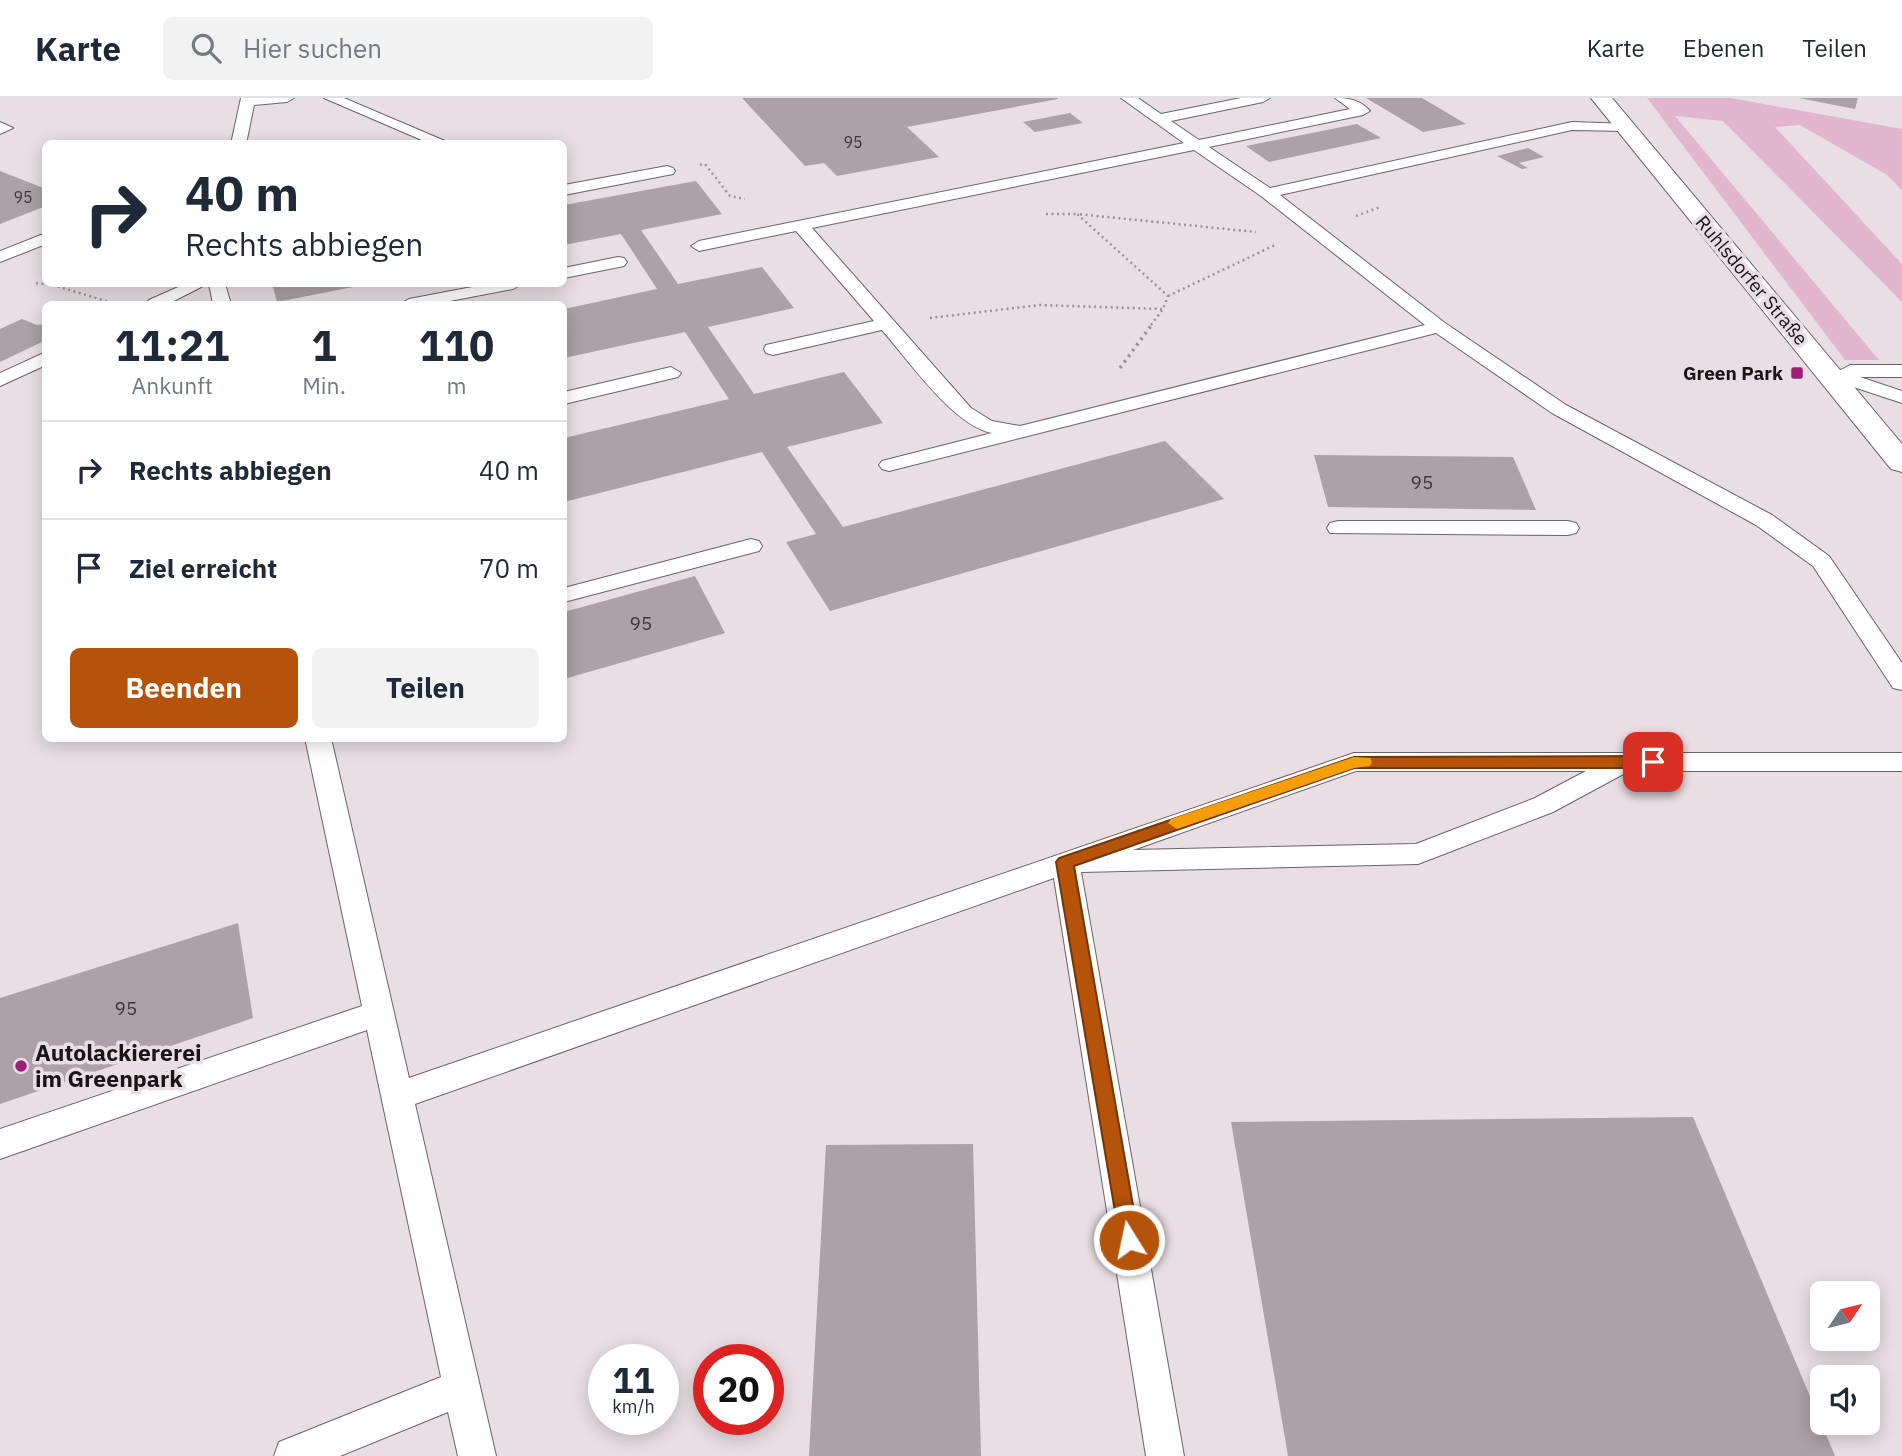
<!DOCTYPE html>
<html lang="de">
<head>
<meta charset="utf-8">
<style>
	:root { --surface:#fff; --page:#f2f2f3; --text:#1f2937; --muted:#747a83; --line:#e0e1e3; --accent:#b45309 }
	body { margin:0; font-family:"IBM Plex Sans",sans-serif; background:var(--page); color:var(--text); height:100vh; display:flex; flex-direction:column; font-size:26px; white-space:nowrap }
	* { box-sizing:border-box; margin:0 }
	p { font-size:23px; color:var(--muted) }
	.icon { flex:none; width:38px; height:38px; fill:none; stroke:currentColor; stroke-width:2; stroke-linecap:round; stroke-linejoin:round }
	.map { position:relative; flex:1; overflow:hidden }
	.drawer { position:absolute; left:42px; top:203px; width:525px; height:441px; display:flex; flex-direction:column; background:var(--surface); border-radius:10px; box-shadow:0 4px 18px #0003 }
	.drawer>* { flex:none }
	.top-card { position:absolute; left:42px; top:42px; width:525px; height:147px; border-radius:10px; box-shadow:0 4px 18px #0003; background:#fff; color:var(--text); overflow:hidden }
	.needle { width:46px; rotate:55deg }
	.buttons { position:absolute; left:1810px; top:1183px; display:grid; gap:14px }
	.buttons a { display:grid; place-items:center; width:70px; height:70px; border-radius:10px; background:var(--surface); box-shadow:0 4px 18px #0003; font-size:35px }
	.speed { position:absolute; left:588px; top:1246px; display:flex; gap:14px; font-size:35px; font-weight:700; text-align:center }
	.speed>* { display:grid; place-content:center; width:91px; height:91px; border-radius:50%; background:var(--surface); box-shadow:0 4px 18px #0003; line-height:1 }
	.speed small { font-size:18px; font-weight:400 }
	.speed .limit { border:10px solid #d22; background:#fff; color:#111 }
	.pin { position:absolute; display:grid; place-items:center; width:60px; height:60px; color:#fff; margin:-30px; border-radius:14px; box-shadow:0 4px 10px #0006 }
	.me { position:absolute; width:77px; margin:-38px; rotate:350deg; stroke-linejoin:round; filter:drop-shadow(0 0 5px #0008) }
	.turn { display:flex; align-items:center; gap:24px; height:147px; padding:0 28px; font-size:32px }
	.turn .icon { width:91px; height:91px; stroke-width:2.5 }
	.turn b { display:block; font-size:49px; line-height:60px }
	.eta { display:flex; justify-content:space-evenly; align-items:center; height:119px; text-align:center }
	.eta b { font-size:42px; font-weight:700; line-height:49px }
	.cta { display:flex; gap:14px; margin-top:auto; padding:14px 28px }
	.cta a { flex:1; height:80px; border-radius:10px; background:var(--accent); color:#fff; font-size:28px; font-weight:700; line-height:80px; text-align:center }
	.cta a+a { background:var(--page); color:var(--text) }
	ul { padding:0; list-style:none }
	li { display:flex; align-items:center; gap:21px; height:98px; padding:0 28px; border-top:2px solid var(--line) }
	li div { flex:1 }
	li b { display:block; font-size:26px }
	li em { font-style:normal }
	header { display:flex; align-items:center; gap:42px; box-sizing:border-box; height:98px; padding:0 35px; background:var(--surface); border-bottom:2px solid var(--line) }
	header strong { font-size:33px }
	nav { display:flex; gap:38px; margin-inline-start:auto; font-size:24px }
	.search { width:490px; height:63px; background:var(--page); display:flex; align-items:center; gap:18px; box-sizing:border-box; padding:0 24px; border-radius:10px; color:var(--muted); font-size:26px }
	.map>svg:first-child { display:block }
	.green { fill:#e3b6d0 }
	.building { fill:#aba1a6 }
	.lines { fill:none; stroke-linecap:round; stroke-linejoin:round }
	.service-casing { stroke:#6c6368; stroke-width:2 }
	.tertiary-casing { stroke:#6c6368; stroke-width:2 }
	.path-far1 { stroke:#9a9397; stroke-width:2.5; stroke-dasharray:2 3.5; stroke-linecap:butt }
	.path { stroke:#9a9397; stroke-width:3.5; stroke-dasharray:2.5 4.5; stroke-linecap:butt }
	.service { fill:#fff; fill-rule:evenodd }
	.tertiary { fill:#fff; fill-rule:evenodd }
	.route { fill:#b45309; stroke:#753606; stroke-width:2 }
	.slow { fill:#f59e0b }
	.poi-dot { fill:#9c2077; stroke:#e8dee3; stroke-width:2.5 }
	.labels { text-anchor:middle; stroke-width:7; stroke-linejoin:round; paint-order:stroke }
	.far-number-label { font-size:16px; fill:#3e383b }
	.far-street-label { font-size:19px; fill:#191517; stroke:#e8dee3 }
	.far-poi-label { font-size:19px; font-weight:bold; fill:#191517; stroke:#e8dee3; text-anchor:end }
	.number-label { font-size:19px; fill:#3e383b }
	.poi-label { font-size:23px; font-weight:bold; fill:#191517; stroke:#e8dee3; text-anchor:start }
</style>
</head>
<body>
<header>
<strong>Karte</strong>
<div class="search"><svg class="icon" aria-label="search" viewBox="0 0 24 24"><circle cx="10" cy="10" r="6"/><path d="M15 15l6 6"/></svg>Hier suchen</div>
<nav><a>Karte</a><a>Ebenen</a><a>Teilen</a></nav>
</header>
<div class="map">
<svg width="1902" height="1358" viewBox="0 0 1902 1358">
	<rect width="100%" height="100%" fill="#e8dee3"/>
	<path class="green" d="M1647 0H1731L1902 31V92L1887 77 1800 27 1775 29 1902 166V204L1723 23 1675 18 1879 262H1845Z"/>
	<path class="building" d="M742 0H1058V1L907 29 939 59 837 78 824 65 805 68Z
		M1366 0H1422L1466 26 1423 34Z
		M1799 0H1858L1855 11Z
		M1070 15 1083 25 1035 34 1023 24Z
		M1357 26 1381 40 1269 64 1246 48Z
		M1528 50 1544 59 1519 65 1528 70 1522 71 1497 58Z
		M0 73 46 91V108L0 126Z
		M696 83 722 116 641 132 678 186 762 169 794 210 708 229 754 296 844 274 883 325 787 349 843 429 1165 343 1224 401 830 513 786 444 816 436 762 354 564 404V340L729 301 685 234 564 260V211L657 191 621 136 564 147V107Z
		M272 186H363V187L277 204Z
		M22 221 37 227 46 226V242L0 264V231Z
		M1314 357 1513 359 1536 412 1328 409Z
		M695 478 725 535 564 581V514Z
		M238 825 253 920 0 1006V900Z
		M1693 1019 1835 1358H1288L1231 1024Z
		M973 1046 981 1358H809L826 1047Z"/>
	<g class="lines">
		<defs>
			<path id="service" d="M241 0H294L287 4 254 7 246 46H231Z
				M324 0H344L452 46H431Z
				M1121 0H1138L1161 16 1241 0H1270L1263 4 1171 23 1199 42 1350 11 1335 0C1350 0 1360 2 1370 13L1363 17 1209 49 1270 90 1572 24 1630 26 1632 29 1630 32 1625 33 1572 32 1280 97 1445 225 1566 307 1772 417 1829 458 1902 565V592L1893 590 1813 468 1756 427 1552 315 1436 235 889 373 882 371 879 367 882 363 992 335C954 328 908 262 882 232L773 257 766 255 764 251 766 247 874 223 796 133 699 153 691 148 699 143 1184 45ZM1194 52 1261 98 1425 227 1020 328 992 323 971 310 812 130Z
				M0 24 13 30 0 36Z
				M667 68 673 70 675 73 673 76 564 97V87Z
				M46 135V146L0 164V153Z
				M618 159 624 160 627 164 624 168 564 180V170Z
				M185 186H207L168 206H146L149 202Z
				M209 186H225L231 206H213Z
				M488 186H522L513 191 434 206H400L409 201Z
				M46 254V267L0 288V275Z
				M1850 267H1902V279H1860L1902 293V305L1820 278 1817 274 1827 268 1841 272Z
				M671 269 681 275 678 279 564 306V294Z
				M1338 423H1568L1576 425 1579 430 1576 435 1568 437 1330 435 1327 430 1330 425Z
				M751 441 759 443 762 448 759 453 564 504V490Z
				M305 640H331L409 980 1354 655H1902V673H1629L1553 714 1418 766 1081 774 1184 1358H1146L1054 780 415 1006 496 1358H458L448 1314 340 1358H274L279 1344 441 1279 367 932 0 1061V1031L362 908ZM1356 673H1586L1535 700 1416 746 1133 752Z"/>
			<path id="tertiary" d="M1591 0H1612L1902 346V374L1891 371Z"/>
		</defs>
		<use href="#service" class="service-casing"/>
		<use href="#tertiary" class="tertiary-casing"/>
		<path class="path-far1" d="M700 67 705 66 730 98 745 101
			M1046 116H1077
			M1356 118 1380 109
			M36 185 53 187 116 206
			M1168 198 1275 147
			M930 220 1040 207 1162 211
			M1151 227 1163 211 1168 198 1077 116 1256 134"/>
		<path class="path" d="M1120 270 1153 225"/>
		<use href="#service" class="service"/>
		<use href="#tertiary" class="tertiary"/>
	</g>
	<path class="route" d="M1653 658 1661 664 1653 670H1354L1074 768 1139 1142 1136 1149 1129 1152 1121 1149 1056 764 1059 760 1354 659Z"/>
	<path class="slow" d="M1354 659 1370 660 1372 664 1370 668 1354 670 1177 731 1168 725 1171 721Z"/>
	<g class="poi-dot">
		<rect x="1790" y="268" width="14" height="14" rx="3.5"/>
		<circle cx="21" cy="968" r="7"/>
	</g>
	<g class="labels">
		<g class="far-number-label">
			<text x="853" y="50">95</text>
			<text x="23" y="105">95</text>
		</g>
		<g class="far-street-label">
			<text transform="translate(1752 182) rotate(50)" y="7">Ruhlsdorfer Straße</text>
		</g>
		<g class="far-poi-label">
			<text x="1783" y="282">Green Park</text>
		</g>
		<g class="number-label">
			<text x="1422" y="391">95</text>
			<text x="641" y="532">95</text>
			<text x="126" y="917">95</text>
		</g>
		<g class="poi-label">
			<text x="35" y="963">Autolackiererei<tspan x="35" dy="26">im Greenpark</tspan></text>
		</g>
	</g>
</svg>
<div class="buttons">
<a><svg class="needle" viewBox="-14 -14 28 28"><path d="M0-13l5 13h-10z" fill="#e53935"/><path d="M0 13l5-13h-10z" fill="#747a83"/></svg></a>
<a><svg class="icon" aria-label="sound" viewBox="0 0 24 24"><path d="M4 9h4l5-4v14l-5-4H4zM17 9q2 3 0 6"/></svg></a>
</div>
<div class="speed"><div>11<small>km/h</small></div><div class="limit">20</div></div>
<div class="pin" style="left:1653px;top:664px;background:#d93025"><svg class="icon" aria-label="arrive" viewBox="0 0 24 24"><path d="M6 21V4h12l-3 4 3 4H6"/></svg></div>
<svg class="me" style="left:1129px;top:1142px" viewBox="-20 -20 40 40"><circle r="17" fill="#b45309" stroke="#fff" stroke-width="3"/><path d="M0-11L8 9 0 5-8 9z" fill="#fff"/></svg>
<div class="top-card">
<div class="turn"><svg class="icon" aria-label="right" viewBox="0 0 24 24"><path d="M7 20v-9h11M14 6l5 5-5 5"/></svg><div><b>40 m</b>Rechts abbiegen</div></div>
</div>
<section class="drawer">
<div class="eta">
<div><b>11:21</b><p>Ankunft</p></div>
<div><b>1</b><p>Min.</p></div>
<div><b>110</b><p>m</p></div>
</div>
<ul>
<li><svg class="icon" aria-label="right" viewBox="0 0 24 24"><path d="M7 20v-9h11M14 6l5 5-5 5"/></svg><div><b>Rechts abbiegen</b></div><em>40 m</em></li>
<li><svg class="icon" aria-label="arrive" viewBox="0 0 24 24"><path d="M6 21V4h12l-3 4 3 4H6"/></svg><div><b>Ziel erreicht</b></div><em>70 m</em></li>
</ul>
<div class="cta"><a>Beenden</a><a>Teilen</a></div>
</section>
</div>
</body>
</html>
